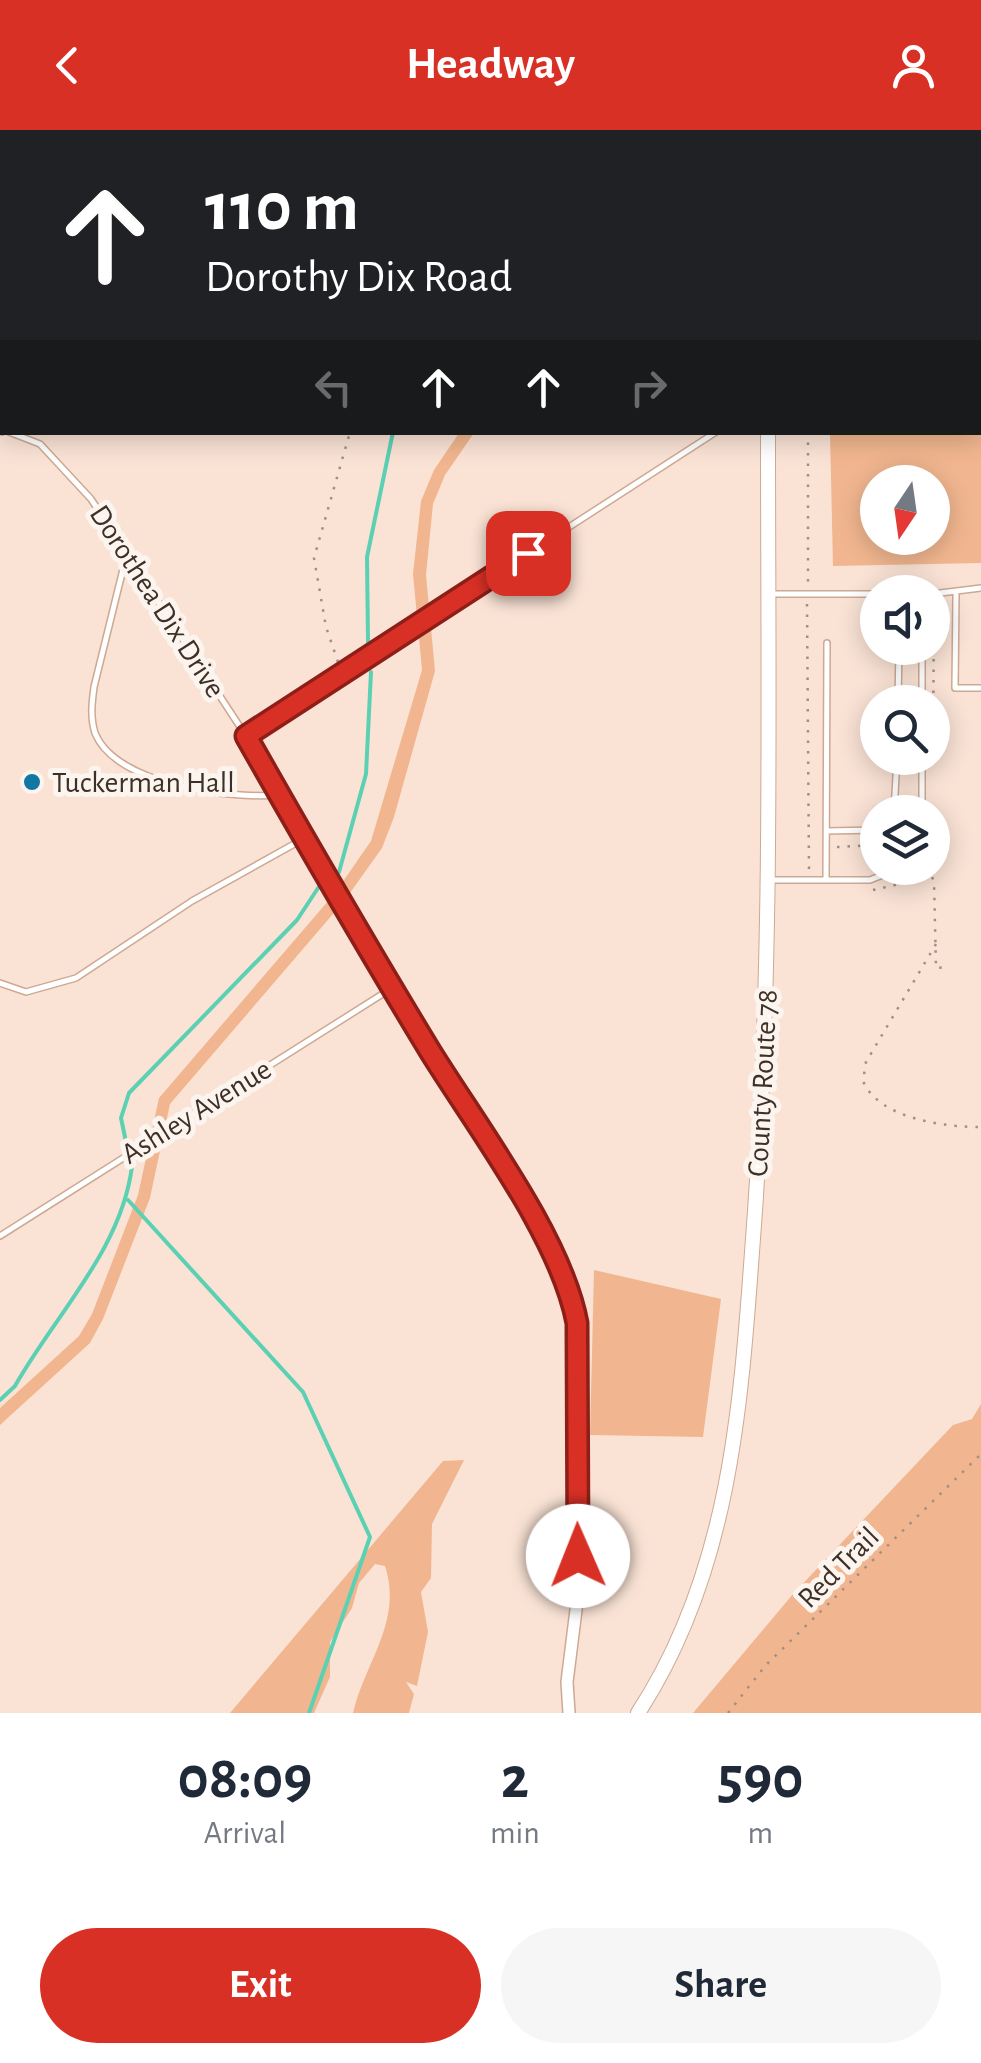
<!DOCTYPE html>
<html lang="en">
<head>
<meta charset="utf-8">
<style>
	:root { --surface:#fff; --page:#f6f6f7; --text:#1f2937; --muted:#747a83; --accent:#d93025 }
	body { margin:0; font-family:"Alegreya Sans",sans-serif; background:var(--page); color:var(--text); height:100vh; display:flex; flex-direction:column; font-size:38px; white-space:nowrap }
	* { box-sizing:border-box; margin:0 }
	p { font-size:32px; color:var(--muted) }
	.icon { flex:none; width:55px; height:55px; fill:none; stroke:currentColor; stroke-width:2; stroke-linecap:round; stroke-linejoin:round }
	.map { position:relative; height:1583px; overflow:hidden }
	.panel { display:flex; flex-direction:column; background:var(--surface); flex:1 }
	.panel>* { flex:none }
	.banner { position:absolute; left:0px; top:0px; width:982px; height:305px; box-shadow:0 5px 25px #0003; background:#202124; color:#fff; overflow:hidden }
	.needle { width:65px; rotate:193deg }
	.fabs { position:absolute; left:860px; top:335px; display:grid; gap:20px }
	.fabs a { display:grid; place-items:center; width:90px; height:90px; border-radius:50%; background:var(--surface); box-shadow:0 5px 25px #0003; font-size:50px }
	.pin { position:absolute; display:grid; place-items:center; width:85px; height:85px; color:#fff; margin:-42px; border-radius:20px; box-shadow:0 5px 15px #0006 }
	.me { position:absolute; width:110px; margin:-55px; rotate:359deg; stroke-linejoin:round; filter:drop-shadow(0 0 8px #0008) }
	.turn { display:flex; align-items:center; gap:35px; height:210px; padding:0 40px; font-size:45px }
	.turn .icon { width:130px; height:130px; stroke-width:2.5 }
	.turn b { display:block; font-size:70px; line-height:85px }
	.lanes { display:flex; align-items:center; height:95px; padding:0 40px; background:#0003; justify-content:center; gap:50px; direction:ltr }
	.lanes .off { opacity:.35 }
	.eta { display:flex; justify-content:space-evenly; align-items:center; height:170px; text-align:center }
	.eta b { font-size:60px; font-weight:700; line-height:70px }
	.primary-button { display:flex; gap:20px; margin-top:auto; padding:20px 40px }
	.primary-button a { flex:1; height:115px; border-radius:60px; background:var(--accent); color:#fff; font-size:40px; font-weight:700; line-height:115px; text-align:center }
	.primary-button a+a { background:var(--page); color:var(--text) }
	header { display:flex; justify-content:space-between; align-items:center; height:130px; padding:0 40px; background:var(--accent); color:#fff; font-size:45px; font-weight:700 }
	.map>svg:first-child { display:block }
	.green { fill:#f1b68f; fill-rule:evenodd }
	.lines { fill:none; stroke-linecap:round; stroke-linejoin:round }
	.stream { stroke:#5bd0b3; stroke-width:4 }
	.service-casing { stroke:#cda993; stroke-width:8 }
	.minor-casing { stroke:#cda993; stroke-width:14 }
	.tertiary-casing { stroke:#cda993; stroke-width:16 }
	.path { stroke:#a18f82; stroke-width:2.5; stroke-dasharray:2.5 8; stroke-linecap:butt }
	.service { stroke:#fff; stroke-width:5 }
	.minor { stroke:#fff; stroke-width:11 }
	.tertiary { stroke:#fff; stroke-width:14 }
	.route-casing { stroke:#8d1f18; stroke-width:25 }
	.route { stroke:#d93025; stroke-width:18 }
	.poi-dot { fill:#1377a3; stroke:#fbf4ef; stroke-width:4 }
	.labels { text-anchor:middle; stroke-width:10; stroke-linejoin:round; paint-order:stroke }
	.street-label { font-size:30px; fill:#3e3026; stroke:#fbf4ef }
	.poi-label { font-size:30px; fill:#3e3026; stroke:#fbf4ef; text-anchor:start }
</style>
</head>
<body>
<header><svg class="icon" aria-label="back" viewBox="0 0 24 24"><path d="M15 5l-7 7 7 7"/></svg>Headway<svg class="icon" aria-label="person" viewBox="0 0 24 24"><circle cx="12" cy="8" r="4"/><path d="M4 21q1-7 8-7t8 7"/></svg></header>
<div class="map">
<svg width="981" height="1583" viewBox="0 0 981 1583">
	<rect width="100%" height="100%" fill="#fae3d5"/>
	<path class="green" d="M747 0H981V166L980 2Z
		M981 289V433L833 436 830 303 980 302ZM878 352H932V408H878Z
		M459 303H474L445 345 433 374 426 445 435 541 394 687 382 718 345 770 170 974 150 1068 103 1189 90 1213 0 1295V1278L79 1206 92 1184 138 1065 159 968 335 763 371 711 422 540 413 444 421 371 434 340Z
		M594 1140 721 1169 703 1307 590 1305Z
		M981 1274V1583H693L793 1464 953 1295 972 1289Z
		M464 1330 432 1394 431 1448 421 1462 428 1502 417 1556 406 1552 414 1564 409 1583H353C365 1532 403 1491 385 1436L375 1434 359 1453 352 1478 330 1512V1547L314 1583H230L443 1331Z"/>
	<g class="lines">
		<path class="stream" d="M652 2 655 0
			M368 512 367 427 393 302
			M339 742 366 644 371 542
			M126 1012 121 988 129 963 297 790 320 755
			M128 1070 303 1262 370 1407 309 1583
			M0 1270 15 1256C55 1185 122 1119 132 1036"/>
		<defs>
			<path id="service" d="M980 158H981
				M0 301 2 302
				M9 302 40 314 91 369 246 606 392 858 527 1078 571 1161 577 1193
				M127 423 94 557C92 572 90 587 95 603 116 655 230 669 278 665
				M771 464H878
				M932 464 981 458
				M956 464 955 558H981
				M922 518V572
				M898 572 899 518
				M246 606 716 302
				M922 628V682
				M894 682 897 628
				M826 701 878 700
				M772 750H870L900 738
				M826 750 827 513
				M0 853 26 862 76 848 192 771 305 708
				M0 1106 392 858"/>
			<path id="minor" d="M569 1583 567 1552 578 1464 577 1193"/>
			<path id="tertiary" d="M748 0V2
				M638 1583C736 1433 742 1254 755 1081 773 821 768 563 768 302"/>
		</defs>
		<use href="#service" class="service-casing"/>
		<use href="#minor" class="minor-casing"/>
		<use href="#tertiary" class="tertiary-casing"/>
		<path class="path" d="M116 0 118 2
			M458 2 459 0
			M808 302V454
			M807 474 809 741
			M338 532 326 497 314 428 350 302
			M933 626 934 474
			M837 717 878 715
			M927 738 934 751 936 838 949 837
			M873 760 895 755 919 738
			M936 814 866 932 863 951C879 989 945 997 981 997
			M728 1583 766 1535 981 1324"/>
		<use href="#service" class="service"/>
		<use href="#minor" class="minor"/>
		<use href="#tertiary" class="tertiary"/>
	</g>
	<g class="lines">
		<defs>
			<path id="route" d="M528 423 246 606C306 712 367 817 430 921 477 997 561 1107 577 1193L578 1426"/>
		</defs>
		<use href="#route" class="route-casing"/>
		<use href="#route" class="route"/>
	</g>
	<circle class="poi-dot" cx="32" cy="652" r="10"/>
	<g class="labels">
		<g class="street-label">
			<text transform="translate(158 471) rotate(57)" y="10">Dorothea Dix Drive</text>
			<text transform="translate(762 953) rotate(-87)" y="10">County Route 78</text>
			<text transform="translate(196 981) rotate(-32)" y="10">Ashley Avenue</text>
			<text transform="translate(838 1437) rotate(-45)" y="10">Red Trail</text>
		</g>
		<g class="poi-label">
			<text x="52" y="662">Tuckerman Hall</text>
		</g>
	</g>
</svg>
<div class="fabs">
<a><svg class="needle" viewBox="-14 -14 28 28"><path d="M0-13l5 13h-10z" fill="#e53935"/><path d="M0 13l5-13h-10z" fill="#747a83"/></svg></a>
<a><svg class="icon" aria-label="sound" viewBox="0 0 24 24"><path d="M4 9h4l5-4v14l-5-4H4zM17 9q2 3 0 6"/></svg></a>
<a><svg class="icon" aria-label="search" viewBox="0 0 24 24"><circle cx="10" cy="10" r="6"/><path d="M15 15l6 6"/></svg></a>
<a><svg class="icon" aria-label="layers" viewBox="0 0 24 24"><path d="M12 4l9 5-9 5-9-5zM3 14l9 5 9-5"/></svg></a>
</div>
<div class="pin" style="left:528px;top:423px;background:#d93025"><svg class="icon" aria-label="arrive" viewBox="0 0 24 24"><path d="M6 21V4h12l-3 4 3 4H6"/></svg></div>
<svg class="me" style="left:578px;top:1426px" viewBox="-20 -20 40 40"><circle r="19" fill="#fff"/><path d="M0-13L10 11 0 6-10 11z" fill="#d93025"/></svg>
<div class="banner">
<div class="turn"><svg class="icon" aria-label="ahead" viewBox="0 0 24 24"><path d="M12 20V5M6 11l6-6 6 6"/></svg><div><b>110 m</b>Dorothy Dix Road</div></div>
<div class="lanes"><svg class="icon off" aria-label="left" viewBox="0 0 24 24"><path d="M17 20v-9H6M10 6l-5 5 5 5"/></svg><svg class="icon" aria-label="ahead" viewBox="0 0 24 24"><path d="M12 20V5M6 11l6-6 6 6"/></svg><svg class="icon" aria-label="ahead" viewBox="0 0 24 24"><path d="M12 20V5M6 11l6-6 6 6"/></svg><svg class="icon off" aria-label="right" viewBox="0 0 24 24"><path d="M7 20v-9h11M14 6l5 5-5 5"/></svg></div>
</div>
</div>
<section class="panel">
<div class="eta">
<div><b>08:09</b><p>Arrival</p></div>
<div><b>2</b><p>min</p></div>
<div><b>590</b><p>m</p></div>
</div>
<div class="primary-button"><a>Exit</a><a>Share</a></div>
</section>
</body>
</html>
